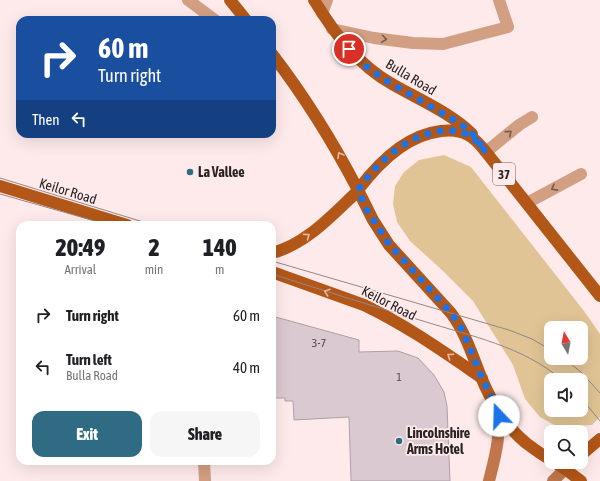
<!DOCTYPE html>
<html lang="en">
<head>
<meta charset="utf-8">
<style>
	:root { --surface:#fff; --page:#f6f6f6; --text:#202124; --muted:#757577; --accent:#2f6c83 }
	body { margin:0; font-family:"Asap Condensed",sans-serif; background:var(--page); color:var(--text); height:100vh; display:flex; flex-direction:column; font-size:15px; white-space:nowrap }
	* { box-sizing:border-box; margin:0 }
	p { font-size:13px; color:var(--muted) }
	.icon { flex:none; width:22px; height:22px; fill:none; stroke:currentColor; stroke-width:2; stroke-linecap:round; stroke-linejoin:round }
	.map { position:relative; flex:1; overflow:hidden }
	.drawer { position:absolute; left:16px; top:221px; width:260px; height:244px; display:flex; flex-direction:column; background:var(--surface); border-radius:12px; box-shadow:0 4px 16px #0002 }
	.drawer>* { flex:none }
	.hud { position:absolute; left:16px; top:16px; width:260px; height:122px; border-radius:12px; box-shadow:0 4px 16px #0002; background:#1a4fa0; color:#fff; overflow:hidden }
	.needle { width:26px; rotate:350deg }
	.controls { position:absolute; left:544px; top:321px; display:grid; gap:8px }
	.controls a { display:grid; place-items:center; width:44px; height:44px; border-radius:8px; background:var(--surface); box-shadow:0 4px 16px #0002; font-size:20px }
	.pin { position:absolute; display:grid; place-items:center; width:34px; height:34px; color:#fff; margin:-17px; border:2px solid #fff; border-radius:50%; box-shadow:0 1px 4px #0007 }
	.me { position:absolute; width:44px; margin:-22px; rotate:339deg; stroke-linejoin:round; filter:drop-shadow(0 0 3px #0008) }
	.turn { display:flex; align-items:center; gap:14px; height:84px; padding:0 16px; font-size:18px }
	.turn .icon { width:52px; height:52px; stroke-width:2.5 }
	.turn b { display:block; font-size:28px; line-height:34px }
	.then { display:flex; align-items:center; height:38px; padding:0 16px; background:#0003; gap:8px; font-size:15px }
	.eta { display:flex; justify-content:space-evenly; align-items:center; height:68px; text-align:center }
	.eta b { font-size:24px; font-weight:800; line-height:28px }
	.action { display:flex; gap:8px; margin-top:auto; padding:8px 16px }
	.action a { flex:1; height:46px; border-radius:12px; background:var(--accent); color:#fff; font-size:16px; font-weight:800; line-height:46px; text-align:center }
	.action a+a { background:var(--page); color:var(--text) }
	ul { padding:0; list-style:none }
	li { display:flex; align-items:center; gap:12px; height:52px; padding:0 16px }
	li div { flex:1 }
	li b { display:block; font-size:15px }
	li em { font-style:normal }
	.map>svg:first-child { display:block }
	.green { fill:#e0c495; fill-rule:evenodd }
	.building { fill:#dbc9d1; stroke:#af9fa6 }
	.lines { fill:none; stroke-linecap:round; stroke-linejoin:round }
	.service { stroke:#d39f83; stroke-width:12 }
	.minor { stroke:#d39f83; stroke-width:12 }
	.tertiary { stroke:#d39f83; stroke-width:12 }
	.secondary { stroke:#c1764b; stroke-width:12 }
	.primary { stroke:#b25717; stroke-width:12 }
	.tram { stroke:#948787; stroke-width:1 }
	.oneway { stroke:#765b4e }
	.oneway2 { stroke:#e3b7a0 }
	.route { stroke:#1a73e8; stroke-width:7; stroke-dasharray:0 12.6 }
	.poi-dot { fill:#2f6c83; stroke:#feeaea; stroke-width:1.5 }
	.labels { text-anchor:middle; stroke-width:3.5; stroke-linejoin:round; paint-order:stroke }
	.number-label { font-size:12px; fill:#564c4e }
	.shield { fill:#feeaea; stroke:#6a5f5f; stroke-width:1 }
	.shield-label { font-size:13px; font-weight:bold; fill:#2a2323 }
	.street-label { font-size:14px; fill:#2a2323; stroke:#feeaea }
	.poi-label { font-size:14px; font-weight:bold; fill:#2a2323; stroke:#feeaea; text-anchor:start }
</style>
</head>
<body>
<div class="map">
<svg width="600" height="481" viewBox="0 0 600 481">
	<rect width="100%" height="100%" fill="#feeaea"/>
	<path class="green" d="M444 155 471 167 584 311 600 334V417L592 425 558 427 540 417 525 399 513 365 473 301 443 271 410 241 397 222 393 204 395 186 404 172 419 160ZM551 328H581V358H551ZM551 380H581V410H551Z"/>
	<path class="building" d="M272 316 359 340V352L398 351 418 358 434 375 444 392 447 406 450 481H351L349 417 294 420 293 401H285V398H272Z"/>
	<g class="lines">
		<path class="service" d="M332 29 374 38 413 43 443 44 508 27 499 0
			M486 152 519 125 532 117
			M527 203 581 174
			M204 461 205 481"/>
		<path class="minor" d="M188 0 215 20"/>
		<path class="tertiary" d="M322 13 327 0"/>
		<path class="secondary" d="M489 481C495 457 502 433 497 408
			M553 481 565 469"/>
		<path class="primary" d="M230 0 246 20
			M314 0C334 33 358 65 392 84 418 99 451 113 472 134
			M272 54C305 97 333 142 358 190
			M0 186 127 225
			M272 253C307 244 333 214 359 190
			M272 272 364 305C406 325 444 352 482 378
			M581 455 600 439
			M551 460C542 455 534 449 526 443 505 426 491 401 481 377 472 354 465 332 451 313L389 245 373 220 358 190C379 162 406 135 441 131 450 130 461 131 468 135 476 139 481 146 486 152L600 296
			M554 462 565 469 573 462
			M565 469 581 481"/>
		<path class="tram" d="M0 178 153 225
			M0 194 109 225
			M272 261 509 330 532 339 551 350
			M272 274C322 290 372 306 423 321 470 336 523 346 562 380
			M563 358 581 372 600 393
			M581 398 600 421"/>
	</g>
	<defs><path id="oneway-chevron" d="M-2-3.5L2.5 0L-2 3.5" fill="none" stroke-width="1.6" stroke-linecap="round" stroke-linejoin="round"/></defs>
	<g class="oneway">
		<use href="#oneway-chevron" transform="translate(384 39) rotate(8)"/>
		<use href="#oneway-chevron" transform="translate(509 133) rotate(-40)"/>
		<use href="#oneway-chevron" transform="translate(554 188) rotate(152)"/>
	</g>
	<g class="oneway2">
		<use href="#oneway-chevron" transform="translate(340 155) rotate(-120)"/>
		<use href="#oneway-chevron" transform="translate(307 236) rotate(-36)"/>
		<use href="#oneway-chevron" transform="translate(327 292) rotate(-161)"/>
		<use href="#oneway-chevron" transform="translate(450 356) rotate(-146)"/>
	</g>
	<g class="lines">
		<path class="route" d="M349 49 367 67 385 80 461 124 472 133 486 152C481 146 476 139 468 135 461 131 450 130 441 131 406 135 378 162 358 190L367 210 389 244 451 313 462 329 482 378 497 408 499 416"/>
	</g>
	<g class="poi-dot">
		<circle cx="190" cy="172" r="4"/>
		<circle cx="399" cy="441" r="4"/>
	</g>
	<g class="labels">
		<g class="number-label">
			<text x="319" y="347">3-7</text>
			<text x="399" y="381">1</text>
		</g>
		<rect class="shield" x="493" y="163" width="22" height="22" rx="3"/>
		<g class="shield-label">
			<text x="504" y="179">37</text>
		</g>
		<g class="street-label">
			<text transform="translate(411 77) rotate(31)" y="5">Bulla Road</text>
			<text transform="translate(68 191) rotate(17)" y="5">Keilor Road</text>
			<text transform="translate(389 303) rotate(27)" y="5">Keilor Road</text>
		</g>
		<g class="poi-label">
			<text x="198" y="177">La Vallee</text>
			<text x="407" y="438">Lincolnshire<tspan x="407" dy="16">Arms Hotel</tspan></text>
		</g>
	</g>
</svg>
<div class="controls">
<a><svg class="needle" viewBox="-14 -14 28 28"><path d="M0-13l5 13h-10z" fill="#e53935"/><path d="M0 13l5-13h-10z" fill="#757577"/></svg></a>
<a><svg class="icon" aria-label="sound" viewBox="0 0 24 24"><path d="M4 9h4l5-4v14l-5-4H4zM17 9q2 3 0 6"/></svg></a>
<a><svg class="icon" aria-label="search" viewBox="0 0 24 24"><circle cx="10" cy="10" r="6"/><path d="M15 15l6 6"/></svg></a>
</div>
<div class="pin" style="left:349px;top:49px;background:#d93025"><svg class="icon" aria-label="arrive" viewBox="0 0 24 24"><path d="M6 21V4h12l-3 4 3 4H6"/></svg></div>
<svg class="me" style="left:499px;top:416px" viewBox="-20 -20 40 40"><circle r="19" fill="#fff"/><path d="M0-13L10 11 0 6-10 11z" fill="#1a73e8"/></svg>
<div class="hud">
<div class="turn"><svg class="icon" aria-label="right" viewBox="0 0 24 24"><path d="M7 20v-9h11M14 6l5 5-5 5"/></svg><div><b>60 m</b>Turn right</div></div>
<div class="then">Then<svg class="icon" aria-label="left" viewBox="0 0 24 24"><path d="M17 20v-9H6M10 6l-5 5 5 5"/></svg></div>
</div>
<section class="drawer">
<div class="eta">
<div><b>20:49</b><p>Arrival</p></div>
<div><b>2</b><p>min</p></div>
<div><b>140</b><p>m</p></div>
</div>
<ul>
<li><svg class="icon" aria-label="right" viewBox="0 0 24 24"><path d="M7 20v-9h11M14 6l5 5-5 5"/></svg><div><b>Turn right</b></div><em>60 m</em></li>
<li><svg class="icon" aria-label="left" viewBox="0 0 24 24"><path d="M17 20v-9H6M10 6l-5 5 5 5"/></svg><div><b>Turn left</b><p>Bulla Road</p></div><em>40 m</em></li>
</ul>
<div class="action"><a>Exit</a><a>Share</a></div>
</section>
</div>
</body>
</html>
